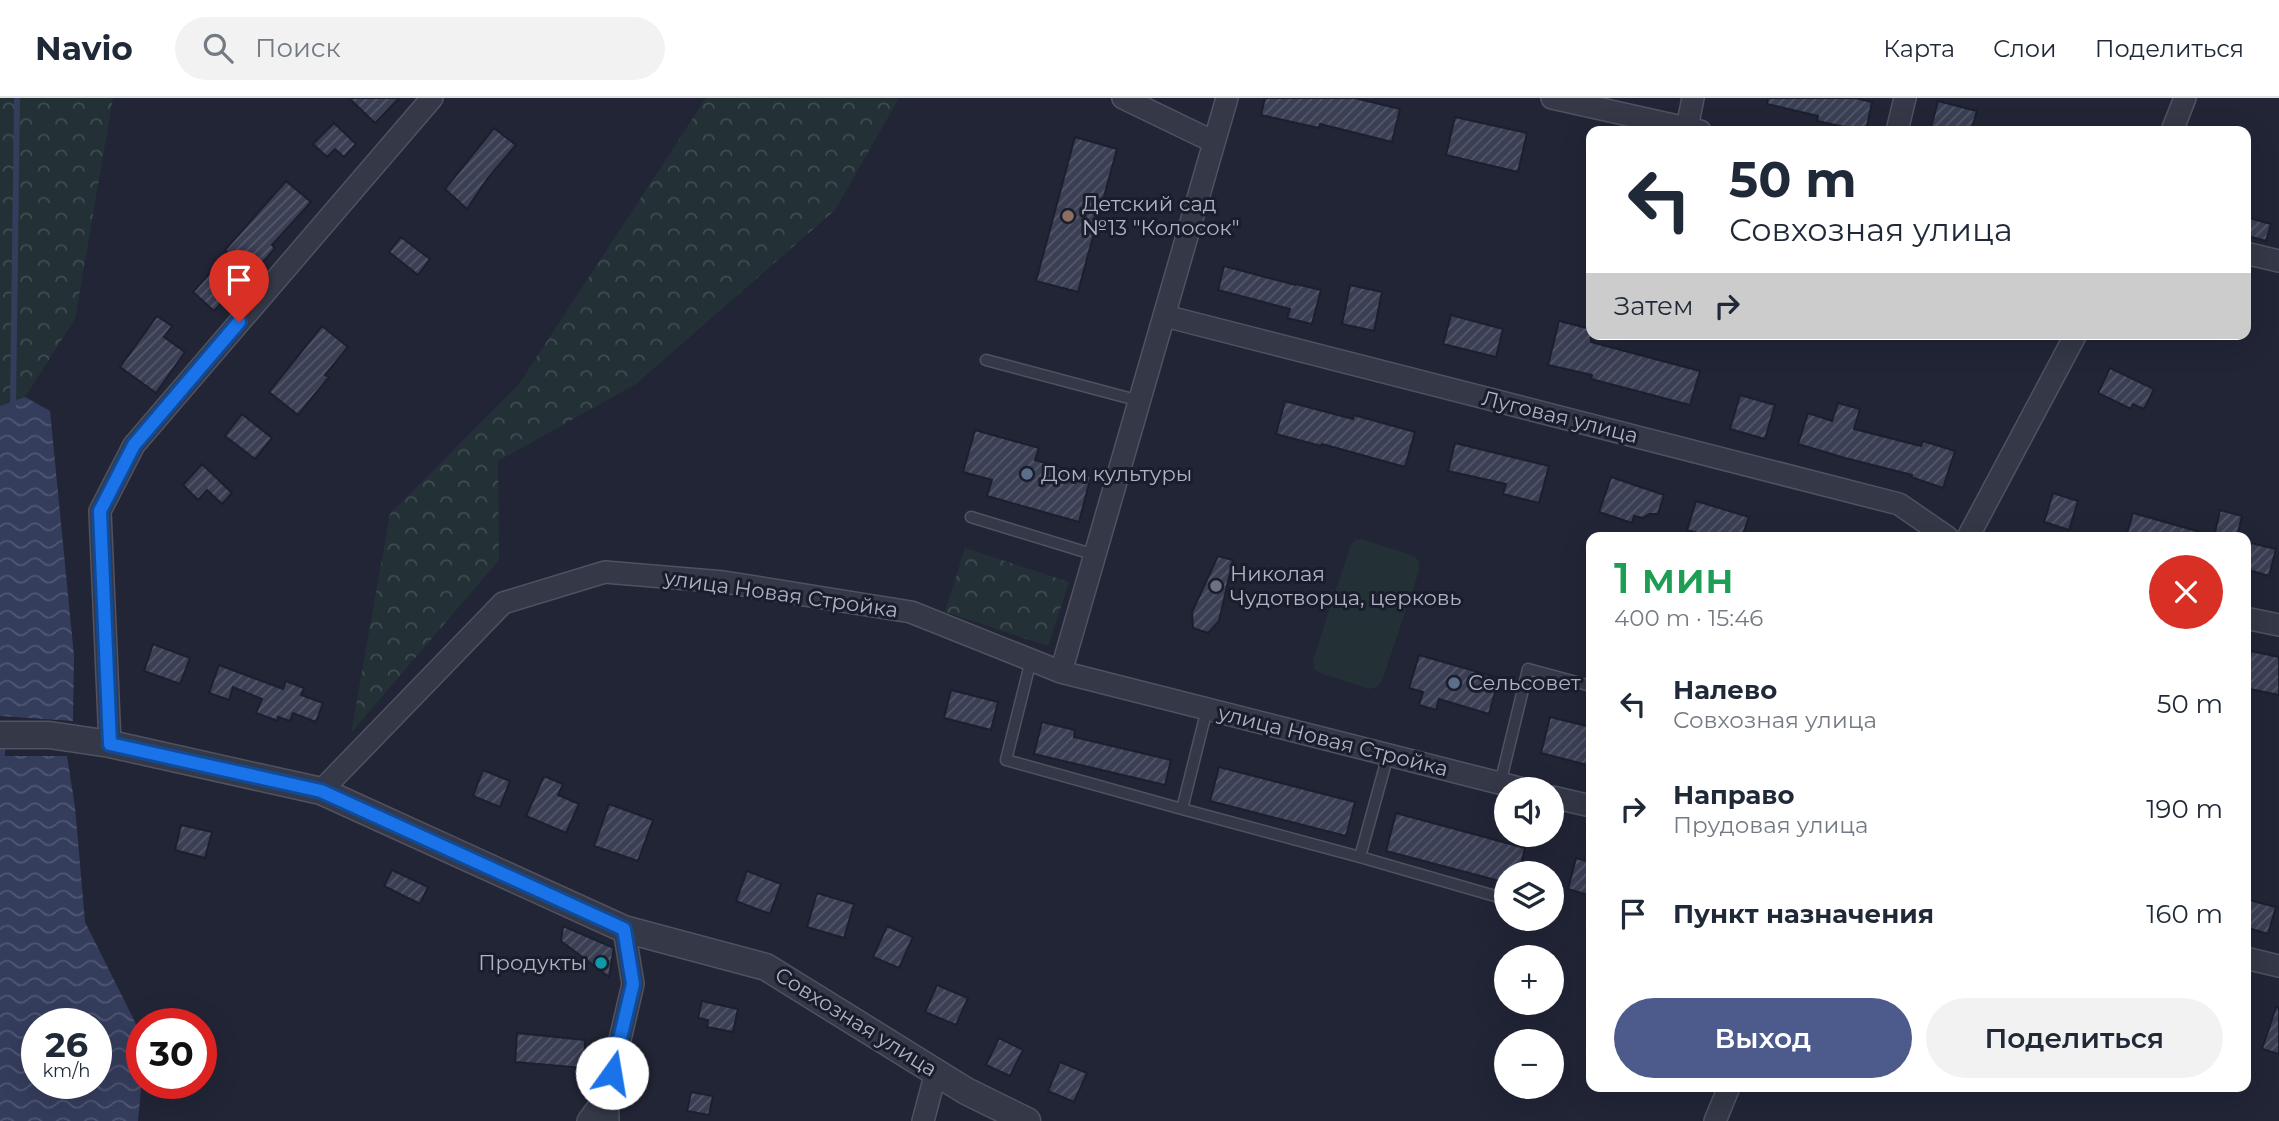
<!DOCTYPE html>
<html lang="ru">
<head>
<meta charset="utf-8">
<style>
	:root { --surface:#fff; --page:#f2f2f3; --text:#1f2937; --muted:#747a83; --line:#e0e1e3; --accent:#4c5a8c }
	body { margin:0; font-family:Montserrat,sans-serif; background:var(--page); color:var(--text); height:100vh; display:flex; flex-direction:column; font-size:26px; white-space:nowrap }
	* { box-sizing:border-box; margin:0 }
	p { font-size:23px; color:var(--muted) }
	.icon { flex:none; width:38px; height:38px; fill:none; stroke:currentColor; stroke-width:2; stroke-linecap:round; stroke-linejoin:round }
	.map { position:relative; flex:1; overflow:hidden }
	.side { position:absolute; left:1586px; top:434px; width:665px; height:560px; display:flex; flex-direction:column; background:var(--surface); border-radius:14px; box-shadow:0 7px 28px #0002 }
	.side>* { flex:none }
	.top-card { position:absolute; left:1586px; top:28px; width:665px; height:214px; border-radius:14px; box-shadow:0 7px 28px #0002; background:#fff; color:var(--text); overflow:hidden }
	.controls { position:absolute; left:1494px; top:679px; display:grid; gap:14px }
	.controls a { display:grid; place-items:center; width:70px; height:70px; border-radius:50%; background:var(--surface); box-shadow:0 7px 28px #0002; font-size:35px }
	.speed { position:absolute; left:21px; top:910px; display:flex; gap:14px; font-size:35px; font-weight:700; text-align:center }
	.speed>* { display:grid; place-content:center; width:91px; height:91px; border-radius:50%; background:var(--surface); box-shadow:0 7px 28px #0002; line-height:1 }
	.speed small { font-size:18px; font-weight:400 }
	.speed .limit { border:10px solid #d22; background:#fff; color:#111 }
	.pin { position:absolute; display:grid; place-items:center; width:60px; height:60px; color:#fff; margin:-72px -30px; border-radius:50% 50% 50% 0; rotate:-45deg; box-shadow:0 0 7px #0007 }
	.pin .icon { rotate:45deg }
	.me { position:absolute; width:77px; margin:-38px; rotate:13deg; stroke-linejoin:round; filter:drop-shadow(0 0 5px #0008) }
	.turn { display:flex; align-items:center; gap:24px; height:147px; padding:0 28px; font-size:32px }
	.turn .icon { width:91px; height:91px; stroke-width:2.5 }
	.turn b { display:block; font-size:49px; line-height:60px }
	.then { display:flex; align-items:center; height:66px; padding:0 28px; background:#0003; gap:14px; font-size:26px }
	.round { display:grid; place-items:center; flex:none; width:74px; height:74px; border-radius:37px; background:var(--page) }
	.headline { display:flex; align-items:center; justify-content:space-between; height:119px; padding:0 28px }
	h1 { font-size:42px; font-weight:600; line-height:52px; color:#1e9e55 }
	.primary-button { display:flex; gap:14px; margin-top:auto; padding:14px 28px }
	.primary-button a { flex:1; height:80px; border-radius:42px; background:var(--accent); color:#fff; font-size:28px; font-weight:600; line-height:80px; text-align:center }
	.primary-button a+a { background:var(--page); color:var(--text) }
	ul { padding:0; list-style:none }
	li { display:flex; align-items:center; gap:21px; height:105px; padding:0 28px }
	li div { flex:1 }
	li b { display:block; font-size:26px }
	li em { font-style:normal }
	header { display:flex; align-items:center; gap:42px; box-sizing:border-box; height:98px; padding:0 35px; background:var(--surface); border-bottom:2px solid var(--line) }
	header strong { font-size:33px }
	nav { display:flex; gap:38px; margin-inline-start:auto; font-size:24px }
	.search { width:490px; height:63px; background:var(--page); display:flex; align-items:center; gap:18px; box-sizing:border-box; padding:0 24px; border-radius:38px; color:var(--muted); font-size:26px }
	.map>svg:first-child { display:block }
	.forest { fill:url(#forest-crowns) }
	.pitch { fill:#233137 }
	.water { fill:url(#water-waves); fill-rule:evenodd }
	.lines { fill:none; stroke-linecap:round; stroke-linejoin:round }
	.stream { stroke:#353d5d; stroke-width:6 }
	.building { fill:url(#building-hatch); stroke:#1c1f2d; stroke-width:2 }
	.service-casing { stroke:#4f5262; stroke-width:13 }
	.minor-casing { stroke:#4f5262; stroke-width:24 }
	.tertiary-casing { stroke:#4f5262; stroke-width:29 }
	.service { stroke:#343847; stroke-width:10 }
	.minor { stroke:#343847; stroke-width:21 }
	.tertiary { stroke:#343847; stroke-width:26 }
	.route-casing { stroke:#114b97; stroke-width:18 }
	.route { stroke:#1a73e8; stroke-width:12 }
	.education-dot { fill:#8d6e63; stroke:#1a1d2b; stroke-width:2.5 }
	.service-dot { fill:#5c6f8a; stroke:#1a1d2b; stroke-width:2.5 }
	.worship-dot { fill:#6b7280; stroke:#1a1d2b; stroke-width:2.5 }
	.culture-dot { fill:#0f9aa8; stroke:#1a1d2b; stroke-width:2.5 }
	.labels { text-anchor:middle; stroke-width:6; stroke-linejoin:round; paint-order:stroke }
	.poi-label { font-size:21px; fill:#aeb2c4; stroke:#1a1d2b; text-anchor:start }
	.street-label { font-size:21px; fill:#aeb2c4; stroke:#1a1d2b }
</style>
</head>
<body>
<header>
<strong>Navio</strong>
<div class="search"><svg class="icon" aria-label="search" viewBox="0 0 24 24"><circle cx="10" cy="10" r="6"/><path d="M15 15l6 6"/></svg>Поиск</div>
<nav><a>Карта</a><a>Слои</a><a>Поделиться</a></nav>
</header>
<div class="map">
<svg width="2279" height="1023" viewBox="0 0 2279 1023">
	<defs>
		<pattern id="forest-crowns" width="20" height="18" patternUnits="userSpaceOnUse" patternTransform="scale(1.75)"><rect width="20" height="18" fill="#233137"/><path d="M2 6a3 3 0 1 1 6 0M12 15a3 3 0 1 1 6 0" fill="none" stroke="#404c52"/></pattern>
		<pattern id="water-waves" width="16" height="10" patternUnits="userSpaceOnUse" patternTransform="scale(1.75)"><rect width="16" height="10" fill="#353d5d"/><path d="M0 5q4-4 8 0t8 0" fill="none" stroke="#505773"/></pattern>
		<pattern id="building-hatch" width="6" height="6" patternUnits="userSpaceOnUse" patternTransform="scale(1.75)"><rect width="6" height="6" fill="#3a3f54"/><path d="M-1 1l2-2M0 6l6-6M5 7l2-2" fill="none" stroke="#54586b"/></pattern>
	</defs>
	<rect width="100%" height="100%" fill="#212536"/>
	<path class="forest" d="M0 0H113L75 221 25 299 0 308Z
		M706 0H899L835 112 636 286 498 363 499 462 351 635 390 416 519 286Z
		M965 450 1069 484 1048 548 945 514Z"/>
	<path class="pitch" d="M1362 441 1414 458 1419 464V473L1382 583 1376 589 1369 591 1320 575 1314 571 1313 562 1351 446 1356 442Z"/>
	<path class="water" d="M25 299 50 313 74 558 73 623 0 618V308Z
		M0 658H67L75 709 85 824 142 938V979L138 1023H0ZM37 926H96V985H37Z"/>
	<g class="lines">
		<path class="stream" d="M13 310 17 0
			M2 642V666"/>
	</g>
	<path class="building" d="M349 0H399L375 25Z
		M1265 0H1355L1400 11 1392 44 1320 26 1319 30 1261 17Z
		M1768 0H1855L1872 4 1866 33H1863L1817 23 1818 18 1767 6Z
		M1938 3 1977 13 1971 33H1930Z
		M1455 19 1527 35 1518 74 1446 57Z
		M334 25 356 46 344 59 335 51 327 59 313 46Z
		M494 30 516 47 487 81 467 111 445 91Z
		M1075 39 1117 51 1078 194 1036 183Z
		M286 83 311 104 272 147 275 150 253 176 250 173 214 213 193 194 228 155 225 152Z
		M2249 120 2271 126 2266 143 2245 137Z
		M401 139 430 161 418 177 389 154Z
		M1224 168 1295 187 1296 186 1321 192 1312 226 1287 220 1290 211 1218 192Z
		M1350 187 1382 194 1374 233 1342 226Z
		M1451 217 1503 231 1496 259 1443 246Z
		M157 218 172 228 164 239 185 254 156 295 120 269Z
		M1559 223 1591 231V244L1700 273 1690 307 1591 281 1592 277 1548 267Z
		M322 228 348 249 325 277 329 279 298 317 269 294Z
		M2110 270 2154 291 2144 311 2133 306 2131 311 2098 295Z
		M1740 297 1775 307 1765 341 1730 331Z
		M1285 303 1353 321 1354 317 1415 334 1405 369 1322 346 1321 348 1276 336Z
		M1838 305 1860 311 1854 331 1921 348 1923 343 1955 353 1943 390 1911 379 1912 377 1845 360 1798 346 1808 315 1832 323Z
		M242 316 272 340 255 361 225 338Z
		M975 332 1039 350 1035 362 1091 378 1079 424 987 398 992 382 963 374Z
		M1455 345 1549 368 1539 405 1503 396 1506 386 1448 373Z
		M202 366 232 395 222 406 207 392 198 402 183 387Z
		M1611 379 1664 397 1658 416H1649L1643 420 1634 418 1632 425 1599 414Z
		M2053 395 2078 403 2069 432 2044 424Z
		M1696 403 1749 419 1742 439H1711L1687 432Z
		M2220 412 2242 418 2237 439H2214Z
		M2133 415 2204 435 2203 439H2126Z
		M2251 445 2276 451 2269 478 2245 471Z
		M1218 458 1233 462 1219 523 1208 535 1193 530 1192 514Z
		M153 546 190 560 180 586 144 573Z
		M2251 553 2279 559V597L2245 590V579Z
		M1419 557 1499 580 1489 616 1439 601 1436 612 1419 607 1423 594 1409 590Z
		M219 567 283 591 286 583 304 590 301 597 323 605 316 624 293 615 290 623 278 619V623L256 615 262 601 233 589 229 602 209 595Z
		M951 592 998 604 991 632 944 620Z
		M1550 619 1591 629V668L1541 655Z
		M1042 624 1075 632 1074 639 1171 662 1165 687 1034 656Z
		M1219 669 1355 704 1346 738 1210 703Z
		M483 672 510 683 500 709 473 698Z
		M544 678 563 686 558 697 579 706 566 735 526 718Z
		M609 706 653 722 638 763 594 748Z
		M1396 715 1525 750 1519 775H1507V785L1386 753Z
		M181 727 212 734 205 760 175 752Z
		M1576 760 1591 764V798L1568 791Z
		M392 772 428 789 420 806 384 788Z
		M747 773 781 786 770 816 736 803Z
		M817 795 854 806 844 840 807 829Z
		M2245 801 2276 809 2268 836 2245 829Z
		M563 828 614 850 609 879 561 843Z
		M887 828 913 839 899 870 873 859Z
		M937 887 968 900 956 927 925 914Z
		M702 903 738 911 733 934 707 929 708 922 698 920Z
		M2276 909 2279 910V956L2262 951Z
		M517 935 585 942 584 970 515 964Z
		M999 940 1023 952 1010 978 986 967Z
		M1060 964 1087 975 1074 1004 1048 993Z
		M691 994 713 998 709 1017 687 1013Z"/>
	<g class="lines">
		<defs>
			<path id="service" d="M986 262 1140 303
				M971 419 1095 457
				M1031 562 1006 662 1182 711 1207 611
				M1500 686 1528 571 1591 588
				M1182 711 1360 759 1388 657
				M1360 759 1502 800"/>
			<path id="minor" d="M1123 0 1214 44
				M1552 0 1700 33
				M1687 30 1693 0
				M1897 33 1905 0
				M2172 33 2185 0
				M2245 155 2279 163
				M1165 218 1899 406 1947 439
				M1968 439 2076 236
				M2245 520 2279 527
				M1061 574 1227 0
				M110 646 100 413 134 347 432 0
				M321 693 503 505 605 474 724 484 911 514 1061 574 1523 691
				M1552 699 1591 708
				M2245 860 2279 868
				M588 1023 607 997
				M608 1023 607 997 633 886 624 831
				M923 1023 936 974
				M1715 1023 1729 989"/>
			<path id="tertiary" d="M0 637H49L110 646 321 693 624 831 766 869 966 993 1027 1023"/>
		</defs>
		<use href="#service" class="service-casing"/>
		<use href="#minor" class="minor-casing"/>
		<use href="#tertiary" class="tertiary-casing"/>
		<use href="#service" class="service"/>
		<use href="#minor" class="minor"/>
		<use href="#tertiary" class="tertiary"/>
	</g>
	<g class="lines">
		<defs>
			<path id="route" d="M239 224 134 347 100 413 110 646 321 693 624 831 633 886 612 975"/>
		</defs>
		<use href="#route" class="route-casing"/>
		<use href="#route" class="route"/>
	</g>
	<circle class="education-dot" cx="1068" cy="118" r="7"/>
	<g class="service-dot">
		<circle cx="1027" cy="376" r="7"/>
		<circle cx="1454" cy="585" r="7"/>
	</g>
	<circle class="worship-dot" cx="1216" cy="488" r="7"/>
	<circle class="culture-dot" cx="601" cy="865" r="7"/>
	<g class="labels">
		<g class="poi-label">
			<text x="1082" y="113">Детский сад<tspan x="1082" dy="24">№13 "Колосок"</tspan></text>
			<text x="1041" y="383">Дом культуры</text>
			<text x="1230" y="483">Николая<tspan x="1230" dy="24">Чудотворца, церковь</tspan></text>
			<text x="1468" y="592">Сельсовет</text>
			<text x="587" y="872" text-anchor="end">Продукты</text>
		</g>
		<g class="street-label">
			<text transform="translate(1560 319) rotate(14)" y="7">Луговая улица</text>
			<text transform="translate(781 496) rotate(8)" y="7">улица Новая Стройка</text>
			<text transform="translate(1333 643) rotate(14)" y="7">улица Новая Стройка</text>
			<text transform="translate(856 924) rotate(32)" y="7">Совхозная улица</text>
		</g>
	</g>
</svg>
<div class="controls">
<a><svg class="icon" aria-label="sound" viewBox="0 0 24 24"><path d="M4 9h4l5-4v14l-5-4H4zM17 9q2 3 0 6"/></svg></a>
<a><svg class="icon" aria-label="layers" viewBox="0 0 24 24"><path d="M12 4l9 5-9 5-9-5zM3 14l9 5 9-5"/></svg></a>
<a>+</a>
<a>−</a>
</div>
<div class="speed"><div>26<small>km/h</small></div><div class="limit">30</div></div>
<div class="pin" style="left:239px;top:224px;background:#d93025"><svg class="icon" aria-label="arrive" viewBox="0 0 24 24"><path d="M6 21V4h12l-3 4 3 4H6"/></svg></div>
<svg class="me" style="left:612px;top:975px" viewBox="-20 -20 40 40"><circle r="19" fill="#fff"/><path d="M0-13L10 11 0 6-10 11z" fill="#1a73e8"/></svg>
<div class="top-card">
<div class="turn"><svg class="icon" aria-label="left" viewBox="0 0 24 24"><path d="M17 20v-9H6M10 6l-5 5 5 5"/></svg><div><b>50 m</b>Совхозная улица</div></div>
<div class="then">Затем<svg class="icon" aria-label="right" viewBox="0 0 24 24"><path d="M7 20v-9h11M14 6l5 5-5 5"/></svg></div>
</div>
<section class="side">
<div class="headline"><div><h1>1 мин</h1><p>400 m · 15:46</p></div><a class="round" style="background:#d93025;color:#fff"><svg class="icon" aria-label="close" viewBox="0 0 24 24"><path d="M6 6l12 12M18 6L6 18"/></svg></a></div>
<ul>
<li><svg class="icon" aria-label="left" viewBox="0 0 24 24"><path d="M17 20v-9H6M10 6l-5 5 5 5"/></svg><div><b>Налево</b><p>Совхозная улица</p></div><em>50 m</em></li>
<li><svg class="icon" aria-label="right" viewBox="0 0 24 24"><path d="M7 20v-9h11M14 6l5 5-5 5"/></svg><div><b>Направо</b><p>Прудовая улица</p></div><em>190 m</em></li>
<li><svg class="icon" aria-label="arrive" viewBox="0 0 24 24"><path d="M6 21V4h12l-3 4 3 4H6"/></svg><div><b>Пункт назначения</b></div><em>160 m</em></li>
</ul>
<div class="primary-button"><a>Выход</a><a>Поделиться</a></div>
</section>
</div>
</body>
</html>
